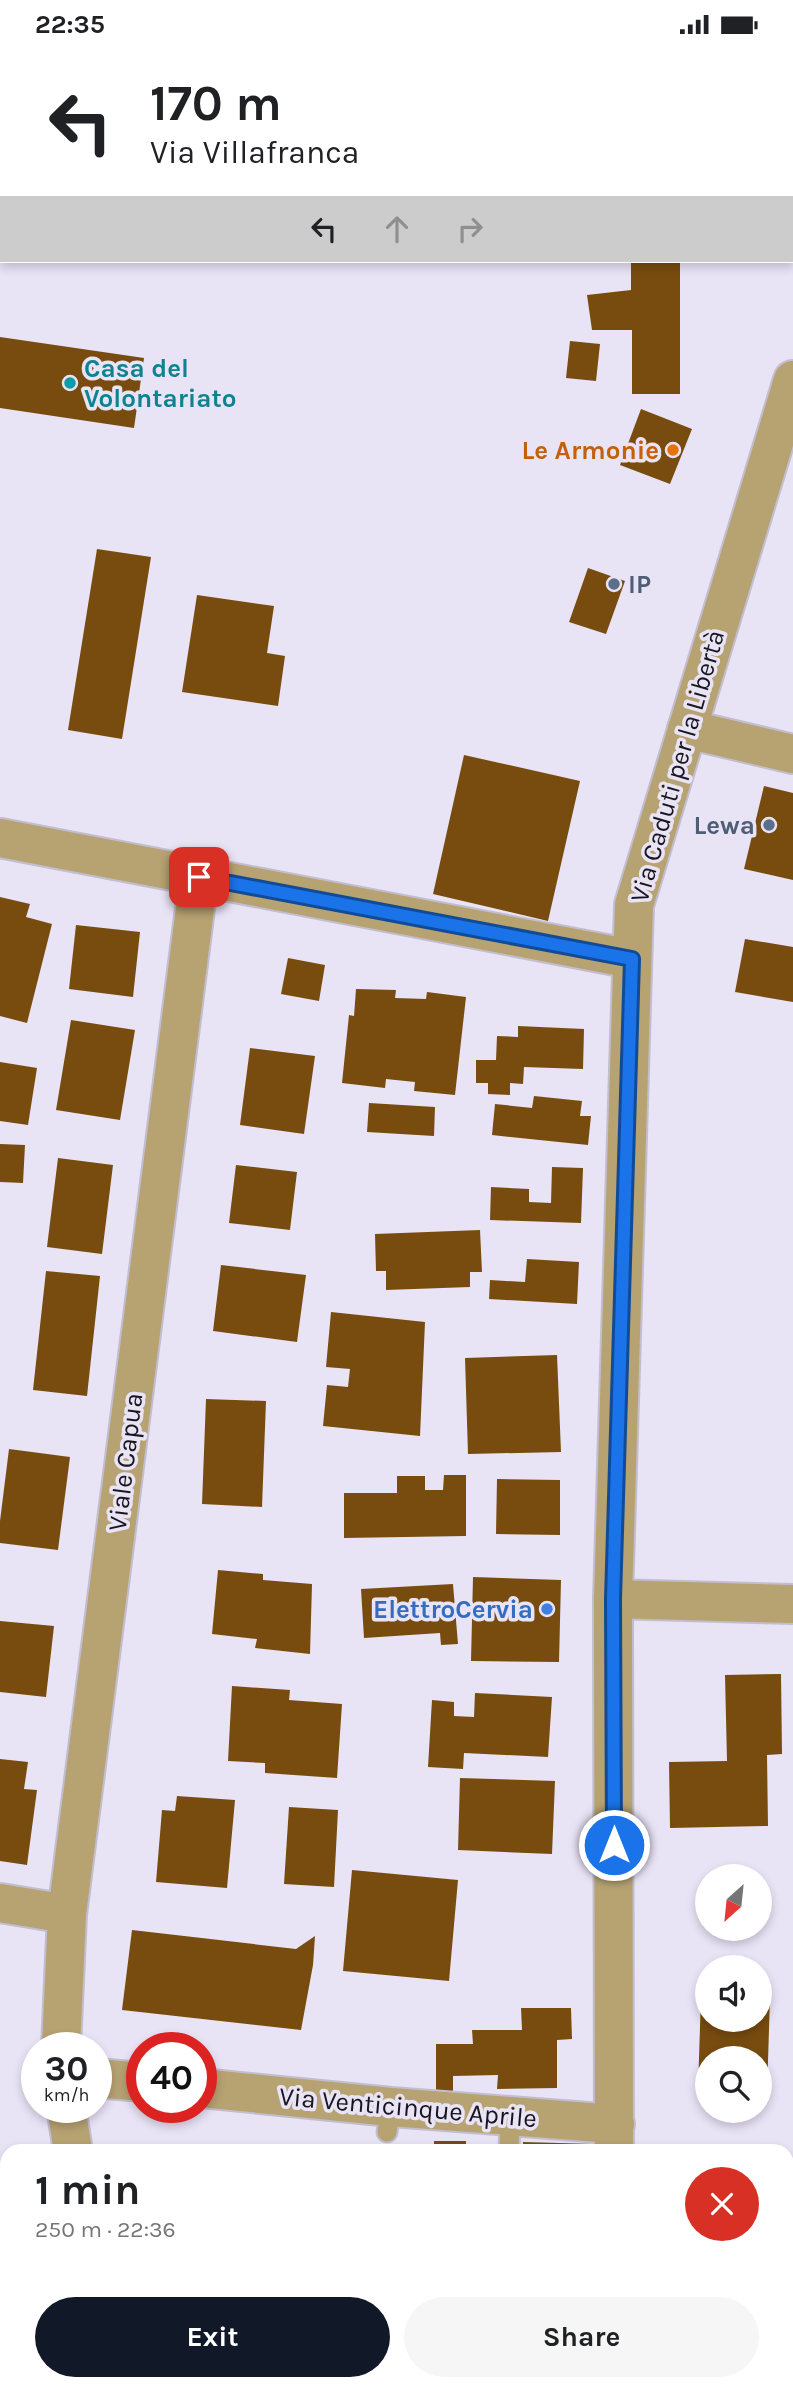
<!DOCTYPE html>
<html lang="en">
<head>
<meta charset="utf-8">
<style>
	:root { --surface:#fff; --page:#f6f6f6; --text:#202124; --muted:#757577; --accent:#111827 }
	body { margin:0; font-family:Karla,sans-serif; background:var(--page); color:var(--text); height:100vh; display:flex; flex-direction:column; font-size:26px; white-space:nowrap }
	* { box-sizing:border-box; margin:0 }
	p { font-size:23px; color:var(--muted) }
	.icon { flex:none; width:38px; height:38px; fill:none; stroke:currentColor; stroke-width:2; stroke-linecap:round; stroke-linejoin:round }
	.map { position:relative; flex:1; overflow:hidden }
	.details { position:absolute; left:0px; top:2095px; width:794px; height:247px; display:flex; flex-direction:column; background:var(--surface); border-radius:21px 21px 0 0; box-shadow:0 4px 10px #0003 }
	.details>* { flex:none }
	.hud { position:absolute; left:0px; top:0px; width:794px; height:214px; box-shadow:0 4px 10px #0003; background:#fff; color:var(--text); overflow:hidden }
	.needle { width:46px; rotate:207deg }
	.buttons { position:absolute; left:695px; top:1815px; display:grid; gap:14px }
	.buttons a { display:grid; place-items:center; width:77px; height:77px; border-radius:50%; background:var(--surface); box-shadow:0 4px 10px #0003; font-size:35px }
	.speed { position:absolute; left:21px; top:1983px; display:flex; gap:14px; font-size:35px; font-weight:700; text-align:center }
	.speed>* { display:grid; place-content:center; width:91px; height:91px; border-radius:50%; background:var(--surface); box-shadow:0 4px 10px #0003; line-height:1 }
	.speed small { font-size:18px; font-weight:400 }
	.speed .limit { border:10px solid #d22; background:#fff; color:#111 }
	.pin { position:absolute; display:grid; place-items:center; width:60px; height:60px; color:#fff; margin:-30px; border-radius:14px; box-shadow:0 4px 10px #0006 }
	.me { position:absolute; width:77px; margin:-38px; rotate:0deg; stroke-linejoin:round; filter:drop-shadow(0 0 5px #0008) }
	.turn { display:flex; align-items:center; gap:24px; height:147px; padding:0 35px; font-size:32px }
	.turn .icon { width:91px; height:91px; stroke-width:2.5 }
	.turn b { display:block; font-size:49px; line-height:60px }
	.lanes { display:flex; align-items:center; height:66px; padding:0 35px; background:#0003; justify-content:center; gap:35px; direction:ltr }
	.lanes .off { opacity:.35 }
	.round { display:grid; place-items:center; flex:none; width:74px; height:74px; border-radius:37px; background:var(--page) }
	.overview { display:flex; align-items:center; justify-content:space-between; height:119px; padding:0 35px }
	h1 { font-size:42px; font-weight:700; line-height:52px }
	.primary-button { display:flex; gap:14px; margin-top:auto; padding:14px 35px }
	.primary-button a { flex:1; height:80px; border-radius:42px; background:var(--accent); color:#fff; font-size:28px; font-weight:700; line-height:80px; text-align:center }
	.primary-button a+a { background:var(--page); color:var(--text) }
	.status { display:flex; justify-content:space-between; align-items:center; height:49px; padding:0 35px; background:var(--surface); direction:ltr }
	.status svg { height:19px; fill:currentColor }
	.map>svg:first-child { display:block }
	.building { fill:#784c0f }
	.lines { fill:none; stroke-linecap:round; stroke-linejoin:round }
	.service-casing { stroke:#c3becf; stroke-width:23 }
	.minor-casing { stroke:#c3becf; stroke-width:42 }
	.tertiary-casing { stroke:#c3becf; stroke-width:42 }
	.service { stroke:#b7a272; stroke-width:19 }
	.minor { stroke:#b7a272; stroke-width:38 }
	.tertiary { stroke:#b7a272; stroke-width:38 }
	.route-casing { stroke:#114b97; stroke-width:18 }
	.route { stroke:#1a73e8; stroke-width:12 }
	.culture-dot { fill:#0f9aa8; stroke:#e9e3f6; stroke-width:2.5 }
	.food-dot { fill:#e8710a; stroke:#e9e3f6; stroke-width:2.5 }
	.service-dot { fill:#5c6f8a; stroke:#e9e3f6; stroke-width:2.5 }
	.shop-dot { fill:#3f7fe0; stroke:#e9e3f6; stroke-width:2.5 }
	.labels { text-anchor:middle; stroke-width:7; stroke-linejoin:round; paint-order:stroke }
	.culture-label { font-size:26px; font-weight:bold; fill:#0d838f; stroke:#e9e3f6; text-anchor:start }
	.food-label { font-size:26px; font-weight:bold; fill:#c56008; stroke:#e9e3f6; text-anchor:end }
	.service-label { font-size:26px; font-weight:bold; fill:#4e5e75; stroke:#e9e3f6; text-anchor:start }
	.street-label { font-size:26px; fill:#18161c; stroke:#e9e3f6 }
	.shop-label { font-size:26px; font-weight:bold; fill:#366cbe; stroke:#e9e3f6; text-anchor:end }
</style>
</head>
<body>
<div class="status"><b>22:35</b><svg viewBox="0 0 49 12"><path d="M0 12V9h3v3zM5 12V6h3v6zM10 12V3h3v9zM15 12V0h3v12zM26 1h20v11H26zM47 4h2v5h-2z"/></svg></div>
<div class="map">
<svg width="793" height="2340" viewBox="0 0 793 2340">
	<rect width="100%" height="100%" fill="#e9e3f6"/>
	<path class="building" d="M631 212H680V345H632V281H592L587 246 631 241Z
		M0 288 144 309 134 379 0 359Z
		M570 292 600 295 596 332 566 329Z
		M641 360 692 380 670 435 620 416Z
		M97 500 151 508 122 690 68 681Z
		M588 519 625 532 606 585 569 573Z
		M197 546 274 557 267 604 285 607 278 657 182 643Z
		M464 706 580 732 548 872 433 845Z
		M764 737 793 744V831L744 820Z
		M0 848 30 855 26 868 52 875 27 974 0 967Z
		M76 876 140 883 133 948 69 940Z
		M745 890 793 898V953L735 943Z
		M288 909 325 916 319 952 281 945Z
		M356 940 396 941 395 949 426 950 427 943 466 948 455 1046 414 1042 415 1033 386 1030 385 1039 342 1034 349 966 354 967Z
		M71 971 135 981 120 1071 56 1061Z
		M518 977 584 980 583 1020 524 1018 523 1035 510 1034V1046L488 1045V1034H476V1011H496L497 987 518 988Z
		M250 999 315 1007 304 1085 240 1076Z
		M0 1013 37 1019 28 1076 0 1072Z
		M534 1047 582 1052 580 1067H591L588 1096 492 1086 495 1055 532 1059Z
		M369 1054 435 1058 434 1087 367 1083Z
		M0 1095 25 1096 23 1134 0 1133Z
		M58 1109 113 1116 102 1205 47 1198Z
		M236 1116 297 1123 290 1181 229 1174Z
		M552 1118 583 1119 581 1174 490 1171 491 1138 529 1140V1153L551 1154Z
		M480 1181 482 1223H470V1238L386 1241V1222H376L375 1185Z
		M527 1210 579 1213 577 1255 489 1250 490 1231 525 1233Z
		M221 1216 306 1226 297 1293 213 1282Z
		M46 1222 100 1227 87 1347 33 1341Z
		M331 1263 425 1273 420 1387 323 1377 327 1336 348 1338 350 1320 326 1318Z
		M557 1306 561 1403 468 1405 465 1309Z
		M206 1350 266 1352 262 1458 202 1455Z
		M9 1400 70 1408 58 1501 0 1494V1472Z
		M444 1426H466V1487L344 1489V1444H397V1427H425V1441H443Z
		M497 1430 560 1431V1486L496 1485Z
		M218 1521 263 1525V1531L312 1535 310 1605 255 1599 257 1590 212 1585Z
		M473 1528 561 1531 559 1613 471 1612Z
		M453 1535 458 1595 441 1596 440 1584 364 1589 361 1540Z
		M0 1572 54 1577 46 1648 0 1643Z
		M781 1625 782 1705 767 1706 768 1777 670 1779 669 1713 727 1712 725 1626Z
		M232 1637 290 1641 289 1651 342 1655 337 1729 265 1724V1714L228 1712Z
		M475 1644 552 1648 548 1708 464 1704 463 1720 428 1718 432 1651 454 1653V1667L474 1668Z
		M0 1710 28 1713 24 1740 37 1741 27 1816 0 1812Z
		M460 1729 555 1732 552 1805 458 1801Z
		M177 1747 235 1751 227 1839 156 1833 162 1761 175 1762Z
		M289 1758 338 1761 334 1838 284 1835Z
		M352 1821 458 1831 449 1932 343 1922Z
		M132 1881 296 1900 315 1887 313 1916 301 1981 122 1961Z
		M701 1946H707V1970H760V1948H770L767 2044H760V2009H707V2042L698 2041Z
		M521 1959H571L572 1990 557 1991V2039L497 2040 498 2026 453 2027V2043H436V1995H473L472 1981H522Z
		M434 2092H466V2102H434Z
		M523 2093 595 2095 594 2102H523Z
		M793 2133V2183H788V2134Z
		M516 2334H588V2340H516Z
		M631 2334H706V2340H631Z"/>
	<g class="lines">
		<defs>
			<path id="service" d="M387 2083 391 2058
				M509 2102 510 2066
				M501 2340 502 2334"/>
			<path id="minor" d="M687 680 793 705
				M0 789 632 910
				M613 1550 793 1555
				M0 1854 67 1865
				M61 1998 67 1865 199 828"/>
			<path id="tertiary" d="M507 0 514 2
				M546 0 567 2
				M661 2 666 0
				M744 2V0
				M793 100V101
				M96 2029 142 2033
				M201 2039 391 2058 615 2075
				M66 2058 73 2102
				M614 2102 613 1550 634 856 793 331
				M109 2334V2340
				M612 2340V2334"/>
		</defs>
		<use href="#service" class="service-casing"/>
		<use href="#minor" class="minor-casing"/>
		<use href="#tertiary" class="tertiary-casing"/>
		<use href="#service" class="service"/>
		<use href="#minor" class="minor"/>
		<use href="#tertiary" class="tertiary"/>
	</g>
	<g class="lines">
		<defs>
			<path id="route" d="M199 828 632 910 613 1550 614 1796"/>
		</defs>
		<use href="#route" class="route-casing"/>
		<use href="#route" class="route"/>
	</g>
	<circle class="culture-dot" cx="70" cy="334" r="7"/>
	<circle class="food-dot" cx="673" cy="401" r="7"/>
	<g class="service-dot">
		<circle cx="614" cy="535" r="7"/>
		<circle cx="769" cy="776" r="7"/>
	</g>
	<circle class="shop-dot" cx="547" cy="1560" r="7"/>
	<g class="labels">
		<g class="culture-label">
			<text x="84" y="328">Casa del<tspan x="84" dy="30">Volontariato</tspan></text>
		</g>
		<g class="food-label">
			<text x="659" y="410">Le Armonie</text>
		</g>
		<g class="service-label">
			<text x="628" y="544">IP</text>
			<text x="755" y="785" text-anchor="end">Lewa</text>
		</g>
		<g class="street-label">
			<text transform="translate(677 717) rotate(-74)" y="9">Via Caduti per la Libertà</text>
			<text transform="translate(125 1413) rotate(-83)" y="9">Viale Capua</text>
			<text transform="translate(408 2058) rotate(5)" y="9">Via Venticinque Aprile</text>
		</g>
		<g class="shop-label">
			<text x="533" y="1569">ElettroCervia</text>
		</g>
	</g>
</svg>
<div class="buttons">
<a><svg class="needle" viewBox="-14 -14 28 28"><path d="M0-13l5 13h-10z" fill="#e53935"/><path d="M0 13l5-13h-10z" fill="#757577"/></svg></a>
<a><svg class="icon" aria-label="sound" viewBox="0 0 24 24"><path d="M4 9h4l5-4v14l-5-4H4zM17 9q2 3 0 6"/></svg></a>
<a><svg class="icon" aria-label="search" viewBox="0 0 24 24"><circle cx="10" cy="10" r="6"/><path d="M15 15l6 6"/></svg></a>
</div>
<div class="speed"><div>30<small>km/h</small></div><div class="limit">40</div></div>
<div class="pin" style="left:199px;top:828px;background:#d93025"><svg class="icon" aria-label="arrive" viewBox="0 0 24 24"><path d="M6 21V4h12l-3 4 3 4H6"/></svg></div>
<svg class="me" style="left:614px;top:1796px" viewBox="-20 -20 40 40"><circle r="17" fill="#1a73e8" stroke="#fff" stroke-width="3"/><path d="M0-11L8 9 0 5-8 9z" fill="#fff"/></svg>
<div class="hud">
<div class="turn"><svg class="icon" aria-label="left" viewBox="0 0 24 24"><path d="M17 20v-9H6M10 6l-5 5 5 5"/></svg><div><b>170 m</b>Via Villafranca</div></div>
<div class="lanes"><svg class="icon" aria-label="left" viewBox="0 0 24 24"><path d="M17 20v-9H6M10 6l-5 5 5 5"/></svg><svg class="icon off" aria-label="ahead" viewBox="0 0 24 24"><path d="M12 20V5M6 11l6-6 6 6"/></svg><svg class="icon off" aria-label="right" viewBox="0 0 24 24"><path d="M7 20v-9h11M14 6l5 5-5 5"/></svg></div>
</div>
<section class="details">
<div class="overview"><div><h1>1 min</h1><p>250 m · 22:36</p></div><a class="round" style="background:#d93025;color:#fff"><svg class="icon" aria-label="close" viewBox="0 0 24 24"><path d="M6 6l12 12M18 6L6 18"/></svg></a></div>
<div class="primary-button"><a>Exit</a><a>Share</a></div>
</section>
</div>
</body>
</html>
